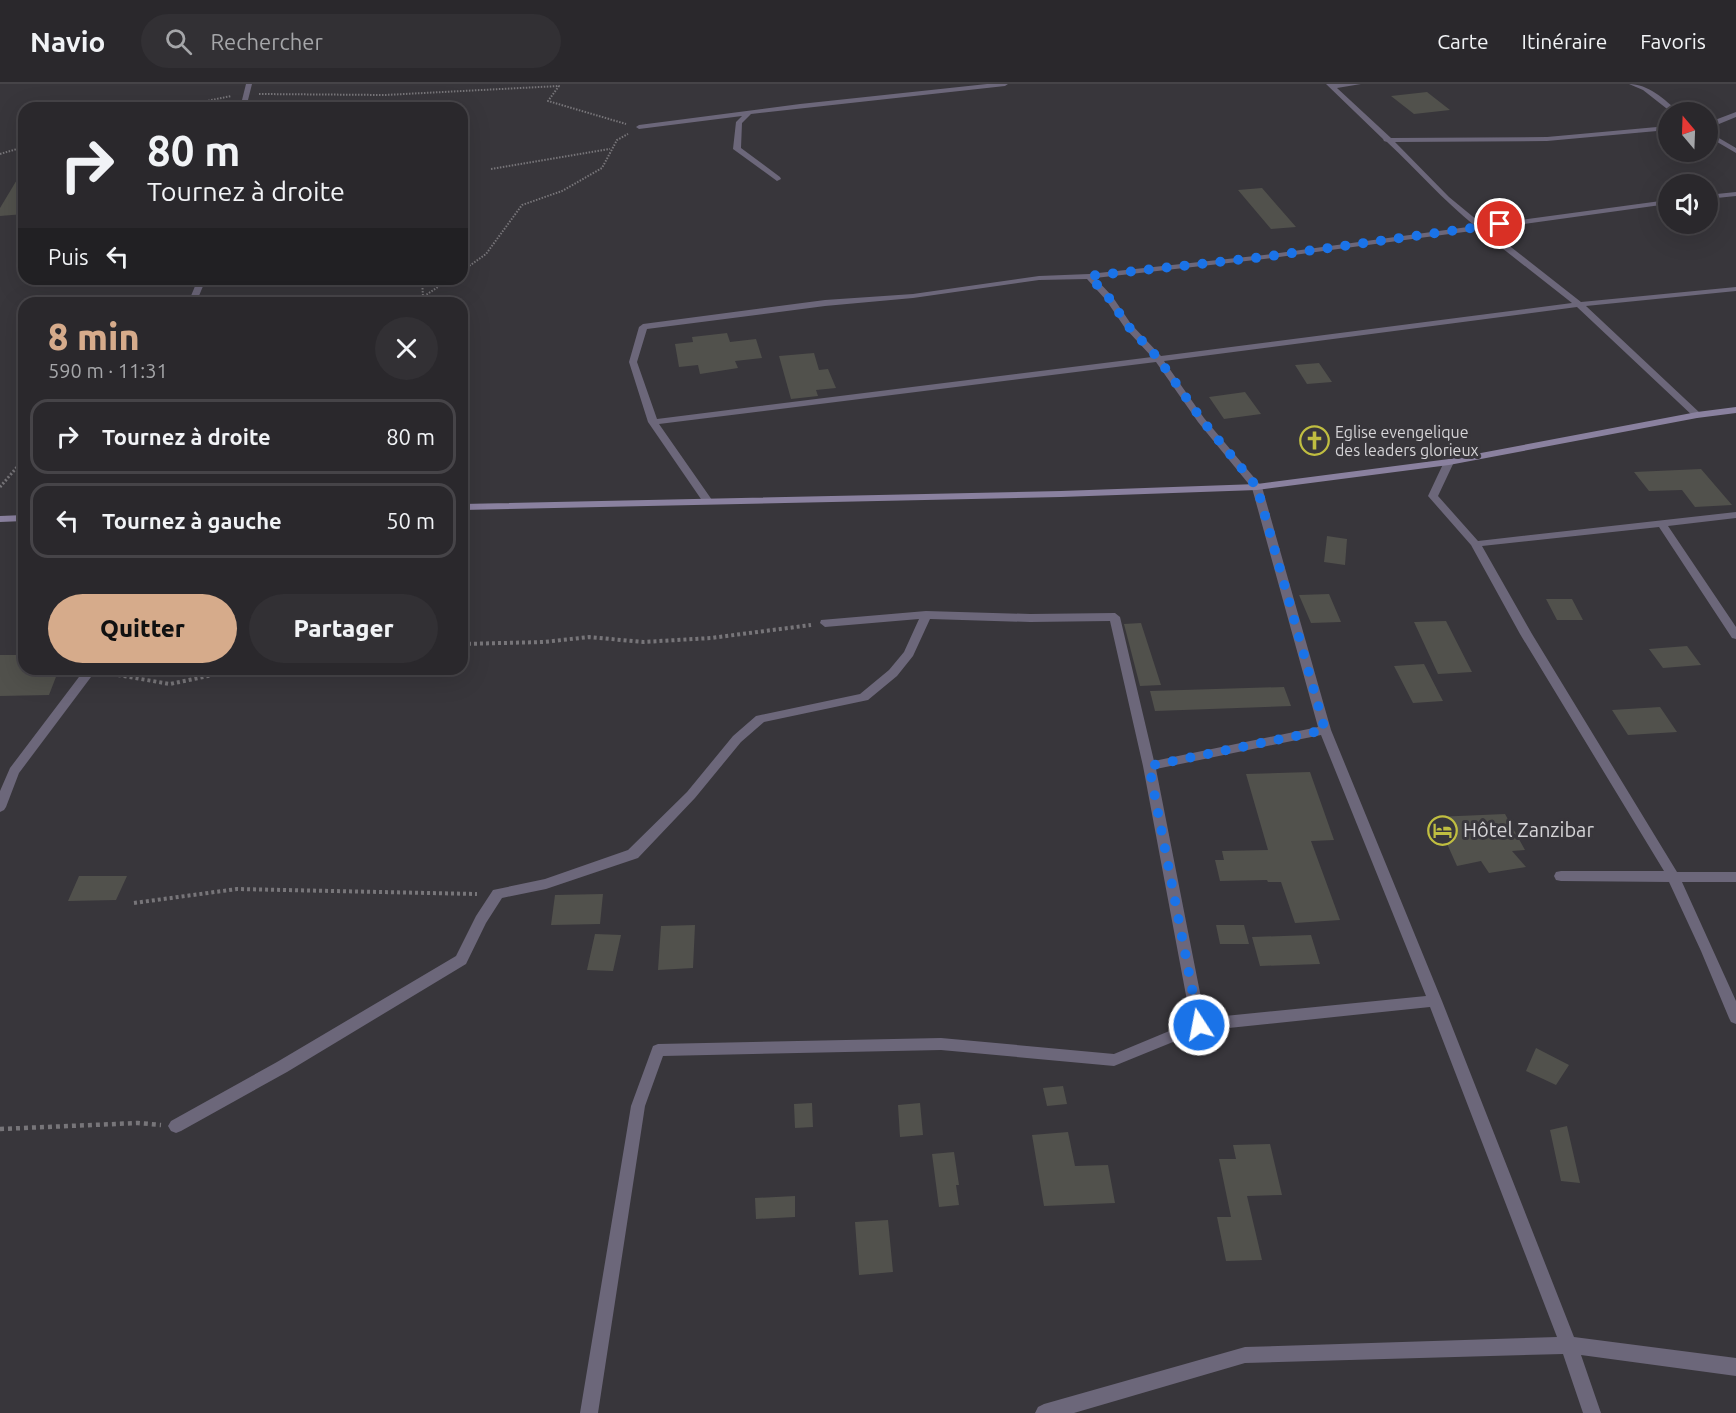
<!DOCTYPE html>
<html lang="fr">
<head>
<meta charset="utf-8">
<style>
	:root { --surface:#2a282c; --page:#323034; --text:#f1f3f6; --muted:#a5a6a9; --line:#464448; --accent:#d6ab8b }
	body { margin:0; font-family:Ubuntu,sans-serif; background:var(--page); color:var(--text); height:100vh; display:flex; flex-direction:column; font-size:22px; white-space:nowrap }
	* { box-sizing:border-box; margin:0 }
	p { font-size:20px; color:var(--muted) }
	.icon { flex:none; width:33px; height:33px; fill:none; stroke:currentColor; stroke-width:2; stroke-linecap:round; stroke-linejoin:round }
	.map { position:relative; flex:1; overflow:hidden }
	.sheet { position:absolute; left:18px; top:213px; width:450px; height:378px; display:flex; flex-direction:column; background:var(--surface); border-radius:18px; box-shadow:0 6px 24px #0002,0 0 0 2px var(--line) }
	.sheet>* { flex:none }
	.guide { position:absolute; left:18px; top:18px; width:450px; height:183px; border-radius:18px; box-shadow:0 6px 24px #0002,0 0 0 2px var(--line); background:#2a282c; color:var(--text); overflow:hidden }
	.needle { width:39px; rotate:341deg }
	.tools { position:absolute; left:1658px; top:18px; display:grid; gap:12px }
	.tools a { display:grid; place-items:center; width:60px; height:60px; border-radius:50%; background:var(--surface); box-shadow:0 6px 24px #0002,0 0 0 2px var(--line); font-size:30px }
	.pin { position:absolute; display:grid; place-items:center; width:51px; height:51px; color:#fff; margin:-26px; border:3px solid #fff; border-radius:50%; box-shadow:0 2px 6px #0007 }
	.me { position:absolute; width:66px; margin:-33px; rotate:349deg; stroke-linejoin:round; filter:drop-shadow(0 0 4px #0008) }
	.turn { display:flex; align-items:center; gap:21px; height:126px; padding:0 30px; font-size:27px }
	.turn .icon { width:78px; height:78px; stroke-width:2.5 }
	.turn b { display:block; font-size:42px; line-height:51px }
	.then { display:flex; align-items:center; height:57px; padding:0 30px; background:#0003; gap:12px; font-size:22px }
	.round { display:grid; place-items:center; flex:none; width:63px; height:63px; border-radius:32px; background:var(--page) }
	.head { display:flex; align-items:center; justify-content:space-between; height:102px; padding:0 30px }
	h1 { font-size:36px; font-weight:800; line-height:45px; color:var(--accent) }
	.button { display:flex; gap:12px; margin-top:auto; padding:12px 30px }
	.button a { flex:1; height:69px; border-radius:36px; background:var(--accent); color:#111; font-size:24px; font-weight:800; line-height:69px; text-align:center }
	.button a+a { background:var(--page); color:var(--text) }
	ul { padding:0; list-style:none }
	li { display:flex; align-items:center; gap:18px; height:75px; margin:0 12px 9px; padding:0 18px; border:3px solid var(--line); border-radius:18px }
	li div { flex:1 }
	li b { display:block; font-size:22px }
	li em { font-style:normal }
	header { display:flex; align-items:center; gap:36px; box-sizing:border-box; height:84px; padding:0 30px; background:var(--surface); border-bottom:2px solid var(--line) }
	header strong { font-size:28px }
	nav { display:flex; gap:33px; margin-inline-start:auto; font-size:21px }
	.search { width:420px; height:54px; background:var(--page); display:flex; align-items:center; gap:15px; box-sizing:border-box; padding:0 21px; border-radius:33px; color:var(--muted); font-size:22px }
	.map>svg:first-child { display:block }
	.building { fill:#51514c }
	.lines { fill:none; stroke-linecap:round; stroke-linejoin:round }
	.path-far3 { stroke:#777579; stroke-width:2; stroke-dasharray:1.5 1.5; stroke-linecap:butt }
	.path-far2 { stroke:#777579; stroke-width:3; stroke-dasharray:2 2; stroke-linecap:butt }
	.path-far1 { stroke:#777579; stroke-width:4; stroke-dasharray:3 3; stroke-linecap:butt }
	.path { stroke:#777579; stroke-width:4.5; stroke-dasharray:4 4; stroke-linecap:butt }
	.street { fill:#6c677a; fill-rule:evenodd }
	.secondary { fill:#8a819f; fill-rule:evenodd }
	.route { stroke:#1a73e8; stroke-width:10; stroke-dasharray:0 18 }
	.labels { text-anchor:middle; stroke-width:6; stroke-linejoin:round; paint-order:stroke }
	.far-poi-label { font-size:16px; fill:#d4d3d6; stroke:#38363b; text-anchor:start }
	.poi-label { font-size:20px; fill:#d4d3d6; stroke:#38363b; text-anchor:start }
</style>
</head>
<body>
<header>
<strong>Navio</strong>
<div class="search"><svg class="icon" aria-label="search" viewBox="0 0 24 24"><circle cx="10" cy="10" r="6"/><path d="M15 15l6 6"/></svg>Rechercher</div>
<nav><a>Carte</a><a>Itinéraire</a><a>Favoris</a></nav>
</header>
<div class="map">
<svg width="1736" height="1329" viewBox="0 0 1736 1329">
	<rect width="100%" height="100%" fill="#38363b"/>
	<path class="building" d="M1427 8 1450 26 1414 30 1391 12Z
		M24 84V130L0 132V124Z
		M1262 104 1296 143 1271 145 1238 106Z
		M727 249 730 258 756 255 762 274 735 277 738 284 700 290 698 281 679 283 675 260 693 258 692 253Z
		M814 269 819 286 828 285 836 304 816 306 818 312 791 315 779 272Z
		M1319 279 1332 298 1307 300 1295 281Z
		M1245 308 1261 330 1224 335 1209 313Z
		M1701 385 1732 421 1695 423 1682 406 1649 407 1634 388Z
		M1327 452 1347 455 1345 481 1324 478Z
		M1329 510 1341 538 1311 539 1299 511Z
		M1546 515H1572L1583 536H1557Z
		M1446 537 1472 588 1438 590 1414 538Z
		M1141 539 1161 601 1140 602 1124 540Z
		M1687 562 1701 581 1663 584 1649 565Z
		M0 571H24V585H59L49 611 0 612Z
		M1424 580 1443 617 1413 619 1394 582Z
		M1284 603 1291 622 1155 627 1150 607Z
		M1660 623 1677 648 1628 651 1612 626Z
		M1310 688 1334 756 1311 757 1340 836 1295 839 1281 798H1268L1267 796 1220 797 1215 776H1224L1222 767 1268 766 1246 690Z
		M1505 730 1525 766 1512 767 1526 783 1489 789 1481 777 1457 782 1435 733Z
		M79 792H127L116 816 68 817Z
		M603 810 600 840 551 841 555 811Z
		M695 841 693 884 658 886 661 842Z
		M1216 841H1244L1249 860H1220Z
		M595 850 621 851 613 887 587 886Z
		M1311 851 1320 880 1260 882 1252 853Z
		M1536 964 1569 981 1556 1001 1526 987Z
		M1063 1002 1067 1020 1047 1022 1043 1004Z
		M812 1019 813 1043 795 1044 794 1020Z
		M920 1019 923 1051 900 1053 898 1021Z
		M1567 1042 1580 1099 1561 1097 1550 1046Z
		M1068 1048 1075 1082 1108 1081 1115 1119 1044 1122 1032 1051Z
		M1270 1060 1282 1111 1247 1112 1262 1176 1226 1177 1217 1133H1231L1219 1075H1236L1233 1061Z
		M954 1068 959 1101H956L959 1121 939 1123 932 1070Z
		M795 1112V1133L756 1135 755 1114Z
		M888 1136 893 1188 859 1191 855 1138Z"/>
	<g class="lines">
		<path class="path-far3" d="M259 10 385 11 559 2 548 17 626 40
			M173 24 231 12
			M0 70 24 63
			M491 85 610 65
			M462 187 486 170 522 121 562 107 602 84 617 56 628 50
			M422 195 423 213
			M414 219 450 195"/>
		<path class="path-far2" d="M0 403 24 375"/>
		<path class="path-far1" d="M462 560 544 558 589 553 643 558 711 554 811 541
			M310 585H340
			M106 589 170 600 241 585
			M134 819 237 805 477 810"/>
		<path class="path" d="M0 1045 138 1039 161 1041"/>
		<path class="street" d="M246 0H252L246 24H240Z
			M987 0H1008L1005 2 751 30 742 39 741 64 780 93 781 95 777 97 733 65 736 38 742 32 639 45 636 43 639 41 800 20Z
			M1326 0H1361L1337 4 1391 54 1547 53 1668 42V46L1547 57 1395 58 1449 113 1483 141 1668 116V120L1488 145 1581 218 1736 203V207L1586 222 1700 329 1702 331 1697 334 1694 333 1577 223 1164 277 1204 334 1262 403 1331 646 1442 917 1574 1253 1736 1274V1292L1581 1271 1601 1329H1583L1563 1270 1245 1279 1074 1329H1035L1038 1323 1044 1320 1245 1263 1557 1253 1430 923 1200 947 1114 982 941 966 663 972 645 1022 598 1329H580L631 1022 653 962 658 960 941 954 1114 970 1191 938 1143 682 1110 537 1030 538 930 535 913 572 897 592 868 616 764 638 741 658 695 714 638 774 546 805 502 814 486 839 466 880 287 988 181 1047 176 1049 171 1047 168 1042 171 1037 277 978 456 872 476 832 493 806 545 795 628 766 687 708 733 652 756 632 860 610 889 586 904 568 919 535 825 543 820 539 821 536 926 527 1030 530 1115 529 1120 533 1154 677 1318 643 1252 404 1198 338 1156 278 659 340 712 416 707 419 703 418 648 338 629 278 639 243 643 240 825 216 913 210 1039 192 1089 190 1264 171 1475 142C1443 116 1417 86 1387 58L1384 57 1383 55ZM1479 146 1572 219 1161 272 1131 240 1112 212 1095 194 1264 175ZM1087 195 1106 216 1125 244 1152 273 657 335 637 278 647 245 825 222 913 214 1039 196ZM1321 651 1426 912 1205 934 1156 685Z
			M1629 0C1648 0 1665 15 1678 28H1671L1643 6Z
			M1736 28V33L1719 40 1707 43V39Z
			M1707 47 1736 64V69L1707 52Z
			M1736 108V112L1707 115V111Z
			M198 195H206L196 219H188Z
			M1449 375 1454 378 1438 412 1478 457 1736 428V434L1668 442 1736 543V555L1732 554 1659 443 1482 462 1532 550 1677 788H1736V798H1682L1736 917V940L1731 938 1729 934 1701 867 1669 798 1561 797 1556 796 1554 792 1556 788 1561 787H1664L1520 550 1471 461 1428 412 1444 378Z
			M85 585H97L19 689 6 723 4 726 0 728V707L10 684Z"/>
		<path class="secondary" d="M1736 323V329L1697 334 1449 381 1257 406 1061 413 462 426V420L1061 407 1257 400 1449 375 1697 328Z
			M24 431V437L0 438V432Z"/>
	</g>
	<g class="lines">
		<path class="route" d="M1199 941 1149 682 1325 646 1257 403 1202 336 1158 274 1128 242 1109 214 1089 192 1264 173 1500 140"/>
	</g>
	<defs>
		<symbol id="church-ring" viewBox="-11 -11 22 22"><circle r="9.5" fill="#38363b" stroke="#c0be41" stroke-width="1.5"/><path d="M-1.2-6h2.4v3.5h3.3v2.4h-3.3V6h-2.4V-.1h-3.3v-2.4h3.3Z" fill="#c0be41"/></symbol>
		<symbol id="hotel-ring" viewBox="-11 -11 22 22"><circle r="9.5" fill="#38363b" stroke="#c0be41" stroke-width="1.5"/><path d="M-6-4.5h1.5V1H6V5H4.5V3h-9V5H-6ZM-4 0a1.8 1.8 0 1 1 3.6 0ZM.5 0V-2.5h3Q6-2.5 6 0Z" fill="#c0be41"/></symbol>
	</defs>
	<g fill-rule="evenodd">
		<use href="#church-ring" x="1298" y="340" width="33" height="33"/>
		<use href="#hotel-ring" x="1426" y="730" width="33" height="33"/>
	</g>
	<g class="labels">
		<g class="far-poi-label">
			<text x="1335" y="354">Eglise evengelique<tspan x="1335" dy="18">des leaders glorieux</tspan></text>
		</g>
		<g class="poi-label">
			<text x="1463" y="753">Hôtel Zanzibar</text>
		</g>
	</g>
</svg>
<div class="tools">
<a><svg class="needle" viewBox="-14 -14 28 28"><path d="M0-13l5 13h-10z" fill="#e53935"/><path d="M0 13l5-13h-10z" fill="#a5a6a9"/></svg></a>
<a><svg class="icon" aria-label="sound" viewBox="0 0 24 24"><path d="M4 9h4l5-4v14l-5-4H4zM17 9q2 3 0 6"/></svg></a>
</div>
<div class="pin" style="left:1500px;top:140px;background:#d93025"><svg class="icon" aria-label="arrive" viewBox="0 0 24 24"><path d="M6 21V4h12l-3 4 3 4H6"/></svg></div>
<svg class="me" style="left:1199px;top:941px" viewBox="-20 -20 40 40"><circle r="17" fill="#1a73e8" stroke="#fff" stroke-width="3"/><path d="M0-11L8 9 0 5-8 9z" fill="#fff"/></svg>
<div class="guide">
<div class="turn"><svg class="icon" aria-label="right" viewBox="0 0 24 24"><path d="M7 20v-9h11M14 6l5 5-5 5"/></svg><div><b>80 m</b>Tournez à droite</div></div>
<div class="then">Puis<svg class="icon" aria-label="left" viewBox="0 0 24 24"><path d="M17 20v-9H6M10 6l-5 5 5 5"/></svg></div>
</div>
<section class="sheet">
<div class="head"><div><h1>8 min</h1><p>590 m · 11:31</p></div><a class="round"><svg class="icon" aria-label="close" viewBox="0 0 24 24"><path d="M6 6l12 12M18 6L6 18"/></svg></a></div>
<ul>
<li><svg class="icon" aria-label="right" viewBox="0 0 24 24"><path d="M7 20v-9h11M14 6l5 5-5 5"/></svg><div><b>Tournez à droite</b></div><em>80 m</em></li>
<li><svg class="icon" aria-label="left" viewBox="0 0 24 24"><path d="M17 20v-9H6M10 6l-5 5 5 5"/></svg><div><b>Tournez à gauche</b></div><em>50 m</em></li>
</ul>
<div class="button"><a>Quitter</a><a>Partager</a></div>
</section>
</div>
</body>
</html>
